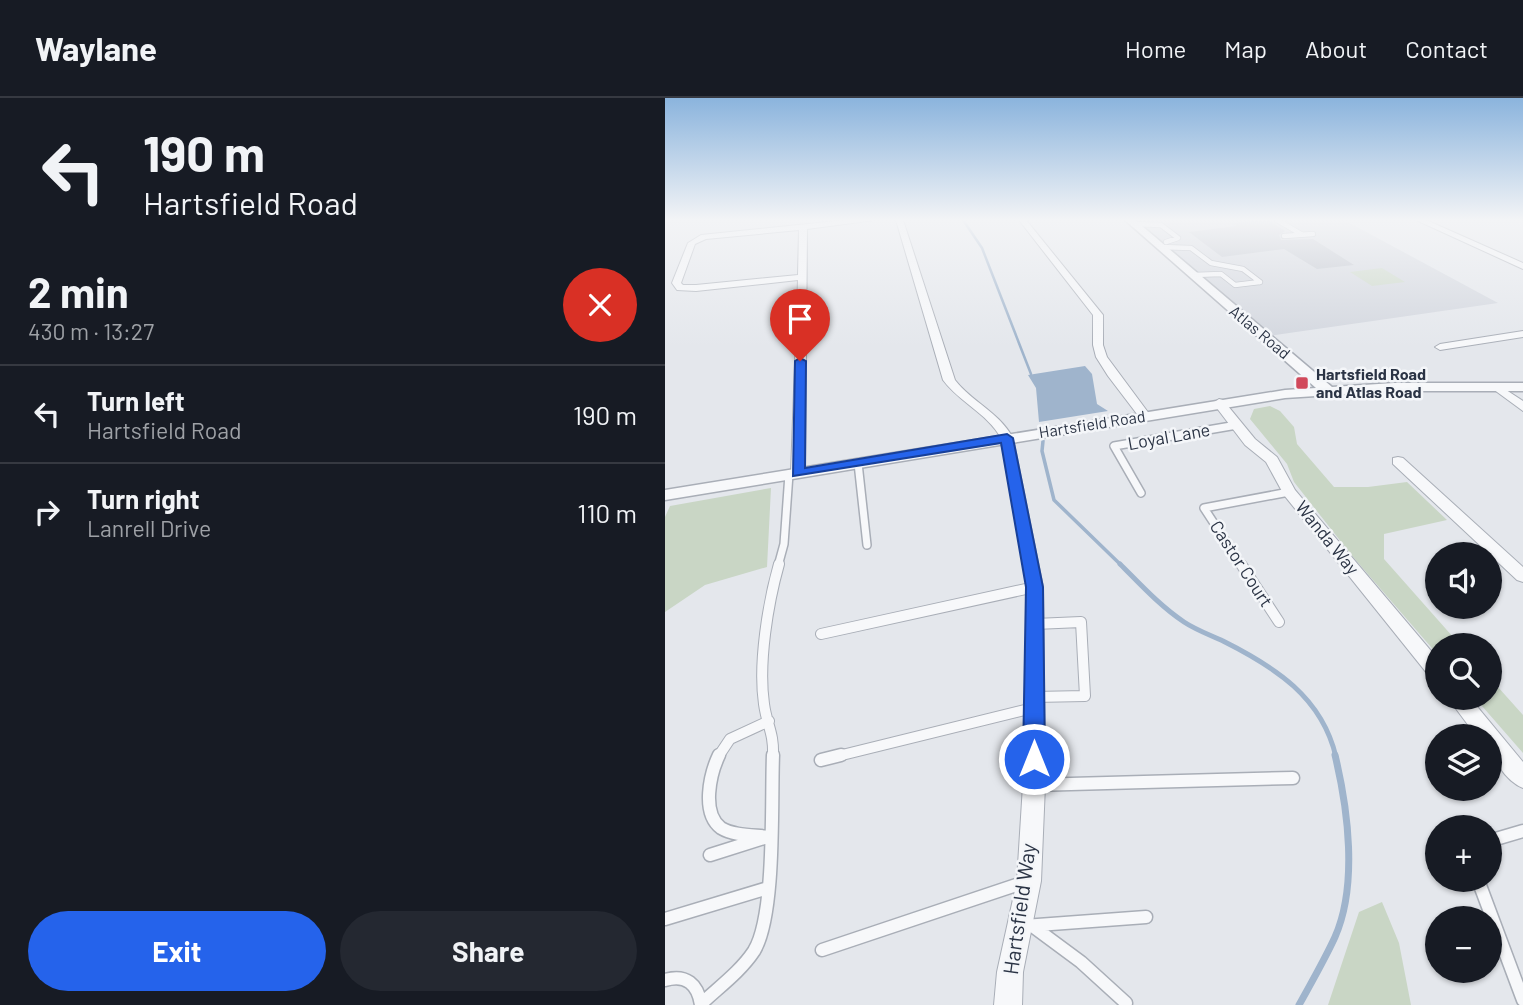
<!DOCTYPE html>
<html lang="en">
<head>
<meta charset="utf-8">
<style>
	:root { --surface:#171b24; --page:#242831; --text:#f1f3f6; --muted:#9ea1a6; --line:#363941; --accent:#2563eb }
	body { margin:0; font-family:Barlow,sans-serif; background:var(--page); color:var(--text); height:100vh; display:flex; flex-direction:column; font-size:26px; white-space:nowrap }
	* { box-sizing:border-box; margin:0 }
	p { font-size:23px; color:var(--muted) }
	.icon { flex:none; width:38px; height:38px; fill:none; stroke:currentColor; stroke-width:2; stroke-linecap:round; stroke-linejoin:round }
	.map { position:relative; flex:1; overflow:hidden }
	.details { display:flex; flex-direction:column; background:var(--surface); width:665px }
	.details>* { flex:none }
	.hud { background:#171b24; color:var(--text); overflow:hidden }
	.controls { position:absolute; left:760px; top:444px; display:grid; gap:14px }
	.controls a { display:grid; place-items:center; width:77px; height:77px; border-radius:50%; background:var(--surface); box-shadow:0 2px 5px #0004; font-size:35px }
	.pin { position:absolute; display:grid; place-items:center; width:60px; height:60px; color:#fff; margin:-72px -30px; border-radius:50% 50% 50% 0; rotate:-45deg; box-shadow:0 0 7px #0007 }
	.pin .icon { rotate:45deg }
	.me { position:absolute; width:77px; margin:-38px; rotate:0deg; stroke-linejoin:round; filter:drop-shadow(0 0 5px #0008) }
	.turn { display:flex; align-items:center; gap:24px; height:147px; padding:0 28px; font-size:32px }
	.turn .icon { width:91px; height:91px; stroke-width:2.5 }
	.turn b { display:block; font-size:49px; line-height:60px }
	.round { display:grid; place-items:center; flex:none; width:74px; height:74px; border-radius:37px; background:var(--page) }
	.summary { display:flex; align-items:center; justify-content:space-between; height:119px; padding:0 28px }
	h1 { font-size:42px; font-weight:700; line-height:52px }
	.action { display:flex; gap:14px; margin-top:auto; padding:14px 28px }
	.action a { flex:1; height:80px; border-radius:42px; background:var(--accent); color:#fff; font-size:28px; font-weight:700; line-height:80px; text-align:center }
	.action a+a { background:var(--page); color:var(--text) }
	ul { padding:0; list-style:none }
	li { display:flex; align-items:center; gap:21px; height:98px; padding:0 28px; border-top:2px solid var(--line) }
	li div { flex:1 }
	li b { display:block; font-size:26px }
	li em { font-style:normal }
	header { display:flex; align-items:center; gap:42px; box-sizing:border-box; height:98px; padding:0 35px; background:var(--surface); border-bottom:2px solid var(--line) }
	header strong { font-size:33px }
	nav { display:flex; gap:38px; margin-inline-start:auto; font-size:24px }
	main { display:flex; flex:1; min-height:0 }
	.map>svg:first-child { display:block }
	.built { fill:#d2d6de }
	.green { fill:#c9d6c5 }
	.water { fill:#9fb4cc }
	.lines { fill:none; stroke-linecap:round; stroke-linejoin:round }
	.stream-far3 { stroke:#9fb4cc; stroke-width:2.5 }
	.stream-far2 { stroke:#9fb4cc; stroke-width:3.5 }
	.stream-far1 { stroke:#9fb4cc; stroke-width:5 }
	.stream { stroke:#9fb4cc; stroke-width:7 }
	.building { fill:#bbc0ca }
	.service-far3-casing { stroke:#a9aeb7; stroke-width:6 }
	.service-far2-casing { stroke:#a9aeb7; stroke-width:10 }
	.service-far1-casing { stroke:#a9aeb7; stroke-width:12 }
	.service-casing { stroke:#a9aeb7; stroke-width:15 }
	.minor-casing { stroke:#a9aeb7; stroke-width:2 }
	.tertiary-casing { stroke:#a9aeb7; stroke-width:3 }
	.service-far3 { stroke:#f7f8fa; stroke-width:4.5 }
	.service-far2 { stroke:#f7f8fa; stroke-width:7 }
	.service-far1 { stroke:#f7f8fa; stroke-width:10 }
	.service { stroke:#f7f8fa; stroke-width:12 }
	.minor { fill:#f7f8fa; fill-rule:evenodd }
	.tertiary { fill:#f7f8fa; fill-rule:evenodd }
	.route { fill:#2563eb; stroke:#184099; stroke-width:2 }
	.poi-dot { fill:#d1495b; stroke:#f4f6f9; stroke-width:2.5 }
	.labels { text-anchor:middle; stroke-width:5; stroke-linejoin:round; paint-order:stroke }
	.far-street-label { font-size:16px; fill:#2b3445; stroke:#f4f6f9 }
	.far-poi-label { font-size:16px; font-weight:bold; fill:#2b3445; stroke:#f4f6f9; text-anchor:start }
	.street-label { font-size:18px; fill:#2b3445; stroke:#f4f6f9 }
	.near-street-label { font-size:21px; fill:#2b3445; stroke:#f4f6f9 }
</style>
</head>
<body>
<header>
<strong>Waylane</strong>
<nav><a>Home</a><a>Map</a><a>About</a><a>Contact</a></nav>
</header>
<main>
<section class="details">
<div class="hud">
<div class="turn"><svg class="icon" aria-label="left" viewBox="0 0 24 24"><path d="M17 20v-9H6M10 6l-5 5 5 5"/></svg><div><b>190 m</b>Hartsfield Road</div></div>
</div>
<div class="summary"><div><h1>2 min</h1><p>430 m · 13:27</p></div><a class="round" style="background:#d93025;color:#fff"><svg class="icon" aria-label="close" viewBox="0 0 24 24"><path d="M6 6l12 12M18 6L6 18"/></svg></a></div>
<ul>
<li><svg class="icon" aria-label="left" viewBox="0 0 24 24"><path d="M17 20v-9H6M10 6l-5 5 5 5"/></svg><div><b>Turn left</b><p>Hartsfield Road</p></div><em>190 m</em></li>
<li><svg class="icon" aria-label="right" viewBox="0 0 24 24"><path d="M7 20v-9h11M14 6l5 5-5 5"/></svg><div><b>Turn right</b><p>Lanrell Drive</p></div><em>110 m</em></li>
</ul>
<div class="action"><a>Exit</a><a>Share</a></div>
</section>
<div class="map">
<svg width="858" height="907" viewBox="0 0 858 907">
	<rect width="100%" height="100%" fill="#e4e7ec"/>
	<path class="built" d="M473 122H679L833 205 604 238Z"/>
	<path class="green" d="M717 170 740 184 707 188 685 174Z
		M605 308 615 313 629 329 632 346 669 389H703L742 384 782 422 719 436V461L796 548H772V556L688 459 629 384 622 366 585 321 589 311Z
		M106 390 102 469 40 487 0 514V419L5 408Z
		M824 579 858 617V655L810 600H824Z
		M717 804 734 845 746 907H663L694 814Z"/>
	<path class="water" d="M420 268 427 276 432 306 443 313 374 324 371 290 363 277Z"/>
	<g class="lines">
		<path class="stream-far3" d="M298 122 317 150 366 276"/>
		<path class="stream-far2" d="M378 343 377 353 389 402 457 468"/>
		<path class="stream-far1" d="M455 466C475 486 495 508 519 524 531 532 545 537 558 543 610 569 657 599 671 659"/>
		<path class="stream" d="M634 907C646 885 659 863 670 839 693 787 683 711 670 657"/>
	</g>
	<path class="building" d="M603 122 620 133 614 137 616 142 648 141 689 167 652 171 619 151 557 159 524 134 572 128 567 125Z"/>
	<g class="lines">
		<defs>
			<path id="service-far3" d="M612 122 636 136
				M468 126 496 127 513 140 501 144
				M619 138 648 136
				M495 149 526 150 546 165 578 171 595 184
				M528 177 556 176 570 187 595 184"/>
			<path id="service-far2" d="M193 365 202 447
				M476 395 449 348 572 327
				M113 468 119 446 124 376
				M577 468 539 410 624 394"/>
			<path id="service-far1" d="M576 466 614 524
				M156 536 370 489
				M369 599 420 598 416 524 370 526
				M53 659 65 641 104 623
				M108 659C109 634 102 628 99 606 93 565 103 505 114 466
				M169 659 368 610"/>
			<path id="service" d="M54 657C45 676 36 715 56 730 69 738 90 737 105 739
				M156 662 176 657
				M369 687 628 680
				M824 743 858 733
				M45 757 99 740
				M813 782 858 902
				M0 821 103 790
				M366 827 416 864 461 905
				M359 828 481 819
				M157 852 360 784
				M0 882C21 876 33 886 36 907
				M36 906C54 889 75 874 89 853 111 817 106 703 108 657"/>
			<path id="minor" d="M181 122H210L142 131 140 375 133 379 126 375 133 182 31 193 12 192 7 185 23 145 36 137ZM134 132 133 177 31 187H18L16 185 30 146 41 141Z
				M231 122H238L290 282C307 304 334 314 348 340L378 489 380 687 376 783 358 874 357 907H329L332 874 352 783 358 687 362 489 336 340C322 315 295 305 278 282Z
				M354 122H361L438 217V247L442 259 485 317 483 320H475L443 278 431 259 428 247V217Z
				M751 122H761L858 165V171Z
				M858 233V239L775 252 770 249 775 246Z
				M832 286 858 303V313L828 291V287Z
				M554 301 558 302 590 341 612 359 630 392 772 560V582L765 579 619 397 601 364 580 347 548 305Z
				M733 359 738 360 858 469V484L852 482 728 366V360Z
				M783 600H805L858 664V690C840 683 824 657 824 639H812Z"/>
			<path id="tertiary" d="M460 122H470L667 289 729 285H858V293H729L620 300 0 402V392L620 292 651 290Z"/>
		</defs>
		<use href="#service-far3" class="service-far3-casing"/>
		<use href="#service-far2" class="service-far2-casing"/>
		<use href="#service-far1" class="service-far1-casing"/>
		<use href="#service" class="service-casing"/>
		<use href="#minor" class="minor-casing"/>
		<use href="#tertiary" class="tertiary-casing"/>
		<use href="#service-far3" class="service-far3"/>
		<use href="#service-far2" class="service-far2"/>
		<use href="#service-far1" class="service-far1"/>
		<use href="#service" class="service"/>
		<use href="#minor" class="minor"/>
		<use href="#tertiary" class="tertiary"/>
	</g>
	<linearGradient id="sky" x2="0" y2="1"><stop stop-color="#8bb4dd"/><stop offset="0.49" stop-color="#f3f4f6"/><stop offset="1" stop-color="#f3f4f6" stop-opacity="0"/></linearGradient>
	<rect width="858" height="249" fill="url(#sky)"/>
	<path class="route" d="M135 260 141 263 140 370 342 336 348 340 378 489 380 661 376 668 369 671 361 668 358 661 361 489 336 345 128 378 130 263Z"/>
	<rect class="poi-dot" x="630" y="278" width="14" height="14" rx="3.5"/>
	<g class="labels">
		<g class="far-street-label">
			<text transform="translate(595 234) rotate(40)" y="6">Atlas Road</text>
			<text transform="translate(427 326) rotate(-9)" y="6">Hartsfield Road</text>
		</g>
		<g class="far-poi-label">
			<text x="651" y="282">Hartsfield Road<tspan x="651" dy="18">and Atlas Road</tspan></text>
		</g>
		<g class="street-label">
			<text transform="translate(504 339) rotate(-10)" y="6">Loyal Lane</text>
			<text transform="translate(662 440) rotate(51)" y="6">Wanda Way</text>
			<text transform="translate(576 466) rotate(57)" y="6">Castor Court</text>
		</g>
		<g class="near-street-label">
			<text transform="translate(355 811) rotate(-82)" y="7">Hartsfield Way</text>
		</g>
	</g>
</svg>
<div class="controls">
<a><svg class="icon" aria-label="sound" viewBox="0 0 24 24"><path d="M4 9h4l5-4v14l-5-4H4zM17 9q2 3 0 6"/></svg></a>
<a><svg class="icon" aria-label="search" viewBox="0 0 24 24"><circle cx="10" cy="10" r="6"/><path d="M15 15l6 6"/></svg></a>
<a><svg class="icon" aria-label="layers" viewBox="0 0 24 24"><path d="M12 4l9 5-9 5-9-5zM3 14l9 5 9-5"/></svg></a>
<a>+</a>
<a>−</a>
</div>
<div class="pin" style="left:135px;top:263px;background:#d93025"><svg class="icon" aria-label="arrive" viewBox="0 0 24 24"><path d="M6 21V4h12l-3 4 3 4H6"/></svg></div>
<svg class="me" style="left:369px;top:661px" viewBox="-20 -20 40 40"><circle r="17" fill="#2563eb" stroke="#fff" stroke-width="3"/><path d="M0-11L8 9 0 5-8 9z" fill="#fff"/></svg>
</div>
</main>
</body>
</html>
